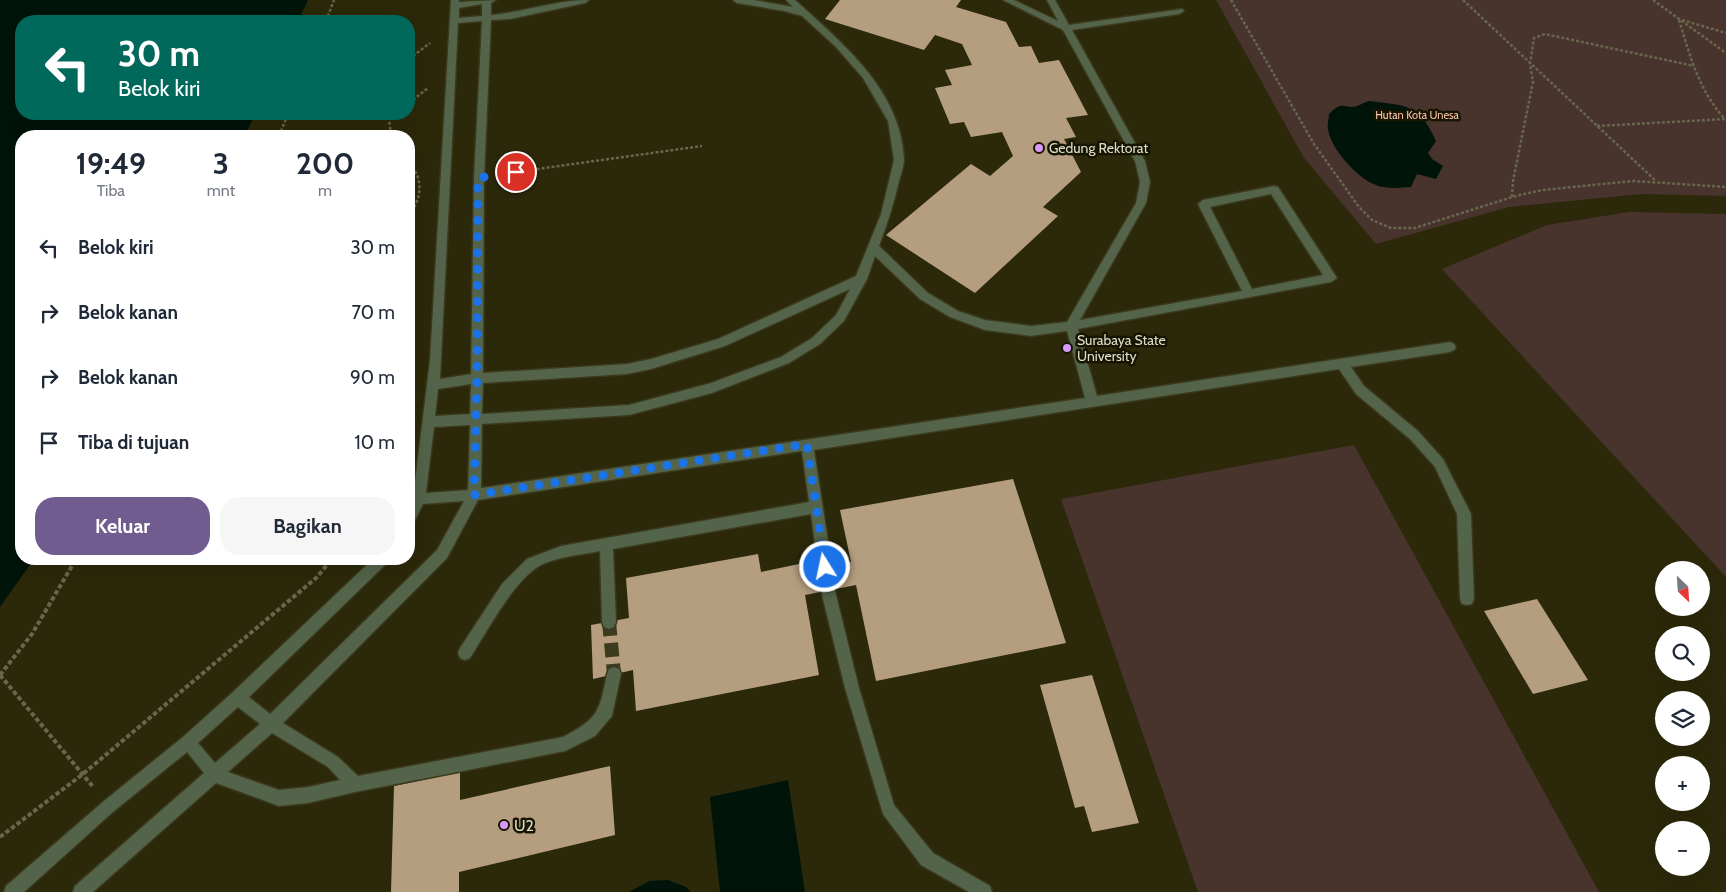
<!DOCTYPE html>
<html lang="id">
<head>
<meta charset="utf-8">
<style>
	:root { --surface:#fff; --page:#f6f6f7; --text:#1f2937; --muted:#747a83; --accent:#715c8f }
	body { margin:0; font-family:Cabin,sans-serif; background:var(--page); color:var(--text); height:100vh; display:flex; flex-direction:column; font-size:19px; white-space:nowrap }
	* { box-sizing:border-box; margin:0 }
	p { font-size:16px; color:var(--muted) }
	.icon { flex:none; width:28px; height:28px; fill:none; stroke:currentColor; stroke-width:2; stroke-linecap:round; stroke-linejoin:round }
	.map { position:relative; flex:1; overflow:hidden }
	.drawer { position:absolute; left:15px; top:130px; width:400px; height:435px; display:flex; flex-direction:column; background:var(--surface); border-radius:20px; box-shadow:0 5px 20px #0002 }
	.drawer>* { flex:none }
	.guide { position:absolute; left:15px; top:15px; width:400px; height:105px; border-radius:20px; box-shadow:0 5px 20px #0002; background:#00695c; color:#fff; overflow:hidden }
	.needle { width:32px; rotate:155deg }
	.controls { position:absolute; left:1655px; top:561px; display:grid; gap:10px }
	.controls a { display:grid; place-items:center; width:55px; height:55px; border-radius:50%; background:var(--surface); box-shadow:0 5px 20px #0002; font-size:25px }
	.pin { position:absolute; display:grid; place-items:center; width:42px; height:42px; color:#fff; margin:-21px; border:2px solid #fff; border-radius:50%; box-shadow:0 1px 5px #0007 }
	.me { position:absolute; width:55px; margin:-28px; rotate:350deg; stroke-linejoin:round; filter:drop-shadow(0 0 4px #0008) }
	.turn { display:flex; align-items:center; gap:18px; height:105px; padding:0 20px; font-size:22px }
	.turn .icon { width:65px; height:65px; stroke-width:2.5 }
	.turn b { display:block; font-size:35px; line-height:42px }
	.eta { display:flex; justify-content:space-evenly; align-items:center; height:85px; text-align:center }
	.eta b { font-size:30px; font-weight:700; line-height:35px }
	.action { display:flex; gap:10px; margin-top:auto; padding:10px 20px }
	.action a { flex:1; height:58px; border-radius:20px; background:var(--accent); color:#fff; font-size:20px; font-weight:700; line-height:58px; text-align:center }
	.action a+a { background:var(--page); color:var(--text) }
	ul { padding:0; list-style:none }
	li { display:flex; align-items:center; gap:15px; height:65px; padding:0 20px }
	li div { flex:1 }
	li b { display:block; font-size:19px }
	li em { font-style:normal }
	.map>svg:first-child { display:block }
	.built { fill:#2c290a; fill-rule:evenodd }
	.green { fill:#48342c }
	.water { fill:#00140a }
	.building { fill:#b59e80 }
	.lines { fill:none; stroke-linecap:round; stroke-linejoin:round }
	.minor-tunnel { stroke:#3d3b1e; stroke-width:14; stroke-dasharray:14 7; stroke-linecap:butt }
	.minor-casing { stroke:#3b391c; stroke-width:3 }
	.path-far1 { stroke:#68664c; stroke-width:2.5; stroke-dasharray:3 2; stroke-linecap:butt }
	.path { stroke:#68664c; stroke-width:4; stroke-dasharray:4.5 2.5; stroke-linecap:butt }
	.minor { fill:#53644a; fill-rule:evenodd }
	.route { stroke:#1a73e8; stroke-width:9; stroke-dasharray:0 16.2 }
	.poi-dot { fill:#d69bfa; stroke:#171500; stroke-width:2 }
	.labels { text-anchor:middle; stroke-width:5; stroke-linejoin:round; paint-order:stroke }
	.far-park-label { font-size:11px; fill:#fcc4ad; stroke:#171500 }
	.poi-label { font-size:14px; fill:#deddcb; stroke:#171500; text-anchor:start }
	.near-poi-label { font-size:16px; fill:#deddcb; stroke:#171500; text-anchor:start }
</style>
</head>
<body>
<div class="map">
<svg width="1726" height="892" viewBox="0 0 1726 892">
	<rect width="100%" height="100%" fill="#211e00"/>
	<path class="built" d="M0 0H1726V892H0ZM21 21H409V114H21ZM21 136H409V559H21ZM1664 570H1701V608H1664ZM1664 635H1701V672H1664ZM1664 700H1701V738H1664ZM1664 765H1701V802H1664ZM1664 830H1701V868H1664Z"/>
	<path class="green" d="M1216 0H1726V196L1641 194 1509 207 1376 244 1304 158Z
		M1629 212 1726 214V577L1442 269 1547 225Z
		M1354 445 1599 892H1198L1061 499Z"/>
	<path class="water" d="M0 0H308L298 21H21V114H255L245 136H21V559H34L0 607Z
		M1369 101C1407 106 1419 103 1436 141L1428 153 1432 159 1443 166 1436 179 1417 174 1411 187C1400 188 1386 189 1376 185 1358 179 1330 148 1328 129 1327 125 1329 119 1329 114 1344 99 1344 110 1357 106 1360 105 1365 102 1369 101Z
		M788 780 805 892H720L710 797Z
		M668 880 686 887 691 892H629L649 881Z"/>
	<path class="building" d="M840 0H961L956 7 1006 22 1019 47 1031 46 1039 63 1059 60 1088 115 1066 118 1076 137 1064 139 1081 172 1043 207 1058 216 975 293 886 235 971 164 990 176 1013 156 1002 132 971 137 964 122 950 124 935 88 952 85 945 70 972 65 962 44 935 35 924 50 825 19Z
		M1013 479 1066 643 876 681 856 585 805 595 819 675 636 711 633 670 593 679 591 625 629 618 626 578 758 554 761 572 799 564 800 572 851 562 840 510Z
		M1537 599 1588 680 1533 694 1484 611Z
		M1092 675 1139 823 1092 832 1084 806 1075 808 1040 685Z
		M610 766 615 835 459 872V892H391L394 786 460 772V800Z"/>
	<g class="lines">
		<path class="minor-tunnel" d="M825 567 828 591
			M609 622 614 674"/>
		<defs>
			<path id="minor" d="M451 0H459V2L496 0 491 3V15C524 12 556 0 589 0L585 3 510 19 491 20 484 178 483 373 627 364 651 359 718 339 856 276 881 214 894 160 888 121 863 78 836 47 802 16 784 11 737 3 733 0H754L793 7 786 0H795C842 43 901 90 904 159 904 166 901 174 899 181 894 203 887 225 879 246L928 293 958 311 985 320 1031 326 1067 322 1136 203 1140 182 1135 161 1063 30 1003 0H1014L1058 21 1047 0H1055L1069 25 1182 9 1184 11 1179 14 1072 30 1145 161 1150 182 1146 203 1080 320 1242 291 1198 204 1203 200 1274 186 1278 187 1337 278 1331 282 1078 329 1097 396 1450 342 1454 344 1456 347 1454 350 1450 352 1351 367 1364 386 1418 431 1443 459 1471 514 1474 599 1472 604 1467 605 1462 604 1460 599 1457 514 1435 467 1410 439 1356 394 1339 369 814 450 832 567 830 571 825 573 820 571 818 567 811 514 613 549 616 622 614 627 609 629 604 627 602 622 600 551C581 555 552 557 536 568 511 586 487 631 470 658L465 660 460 658 458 653 460 648 502 584 527 559 561 546 809 502 802 451 478 500 447 558 283 723 338 757 358 776 563 737C599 718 599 712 607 674L609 669 614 667 619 669 621 674 612 716 595 736 565 751 355 792 308 803 279 806 216 783 93 892H73L75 886 204 773 187 752 114 811 24 892H4L6 886 104 801 183 737 233 692 373 559H389L387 563 249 697 270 714 437 550 464 501 423 504 414 522 409 524V506L413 498 430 360ZM482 4V16L459 18V8ZM482 21 474 178 471 374 440 379 458 23ZM1271 194 1323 275 1252 289 1210 207ZM875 256 920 299 950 317 985 330 1031 336 1067 331 1085 398 481 488 482 424 629 415 712 393 789 363 820 344 844 321 867 279ZM850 289 836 315 812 338 781 357 711 383 629 405 482 414 483 383 627 374 651 369 725 346ZM471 384 470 414 435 416 438 389ZM470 425 468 490 426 493 434 427ZM238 707 260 724 215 763 198 743ZM272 733 328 767 340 780 308 787 279 790 228 772Z
				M828 585 833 586 835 591 859 688 894 805 933 853 990 886 992 892H969L921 865 883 814 845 688 821 591 823 586Z"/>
		</defs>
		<use href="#minor" class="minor-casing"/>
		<path class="path-far1" d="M1231 0 1314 144 1359 207 1372 220 1391 228H1415L1512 197 1542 190 1634 181 1726 187
			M1463 0 1656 181
			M1653 0 1726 53
			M1679 20C1690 56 1699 91 1725 119
			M1682 20 1726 33
			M326 21 334 0
			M409 59 430 43
			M409 103 428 88
			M384 114 389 119 391 136
			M389 119 395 114
			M1597 126 1726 119
			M279 136 288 114
			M409 163C424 179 422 198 409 215
			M502 174 702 146
			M1512 197 1513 181 1533 82 1530 64 1534 38 1545 34 1694 66
			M409 289 411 295 410 365"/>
		<path class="path" d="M0 675 94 788
			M0 675 32 634 76 559
			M0 837 83 774 316 578 332 559"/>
		<use href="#minor" class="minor"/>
	</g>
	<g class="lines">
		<path class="route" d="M516 172 478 178 477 378 474 495 807 444 825 567"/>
	</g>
	<g class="poi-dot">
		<circle cx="1039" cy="148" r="5"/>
		<circle cx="1067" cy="348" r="5"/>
		<circle cx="504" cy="825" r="5"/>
	</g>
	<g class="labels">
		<g class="far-park-label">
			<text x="1417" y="119">Hutan Kota Unesa</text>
		</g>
		<g class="poi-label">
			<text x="1049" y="153">Gedung Rektorat</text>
			<text x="1077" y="345">Surabaya State<tspan x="1077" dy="16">University</tspan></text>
		</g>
		<g class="near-poi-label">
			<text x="514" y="831">U2</text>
		</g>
	</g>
</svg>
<div class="controls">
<a><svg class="needle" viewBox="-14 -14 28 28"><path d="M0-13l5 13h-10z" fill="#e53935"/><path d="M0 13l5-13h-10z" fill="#747a83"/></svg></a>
<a><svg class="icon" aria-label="search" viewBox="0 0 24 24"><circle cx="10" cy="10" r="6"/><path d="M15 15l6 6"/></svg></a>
<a><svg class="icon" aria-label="layers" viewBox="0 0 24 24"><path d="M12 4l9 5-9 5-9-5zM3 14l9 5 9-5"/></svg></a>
<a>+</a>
<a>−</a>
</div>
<div class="pin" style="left:516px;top:172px;background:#d93025"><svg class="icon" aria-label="arrive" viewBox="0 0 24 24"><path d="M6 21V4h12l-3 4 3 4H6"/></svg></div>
<svg class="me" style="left:825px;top:567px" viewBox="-20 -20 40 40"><circle r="17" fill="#1a73e8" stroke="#fff" stroke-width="3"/><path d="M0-11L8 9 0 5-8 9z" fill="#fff"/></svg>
<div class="guide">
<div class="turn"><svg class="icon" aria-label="left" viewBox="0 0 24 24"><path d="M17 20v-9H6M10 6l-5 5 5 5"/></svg><div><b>30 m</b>Belok kiri</div></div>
</div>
<section class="drawer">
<div class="eta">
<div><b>19:49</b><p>Tiba</p></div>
<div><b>3</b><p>mnt</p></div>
<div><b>200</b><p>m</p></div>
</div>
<ul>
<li><svg class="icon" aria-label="left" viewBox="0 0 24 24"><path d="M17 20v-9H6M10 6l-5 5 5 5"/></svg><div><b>Belok kiri</b></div><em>30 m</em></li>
<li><svg class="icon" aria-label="right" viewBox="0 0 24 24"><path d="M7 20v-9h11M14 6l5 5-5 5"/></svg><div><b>Belok kanan</b></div><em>70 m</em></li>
<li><svg class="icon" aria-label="right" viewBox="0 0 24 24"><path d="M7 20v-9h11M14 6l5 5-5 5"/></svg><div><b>Belok kanan</b></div><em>90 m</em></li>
<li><svg class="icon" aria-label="arrive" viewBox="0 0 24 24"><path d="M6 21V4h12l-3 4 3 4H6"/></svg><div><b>Tiba di tujuan</b></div><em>10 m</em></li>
</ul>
<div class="action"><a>Keluar</a><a>Bagikan</a></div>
</section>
</div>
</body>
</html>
